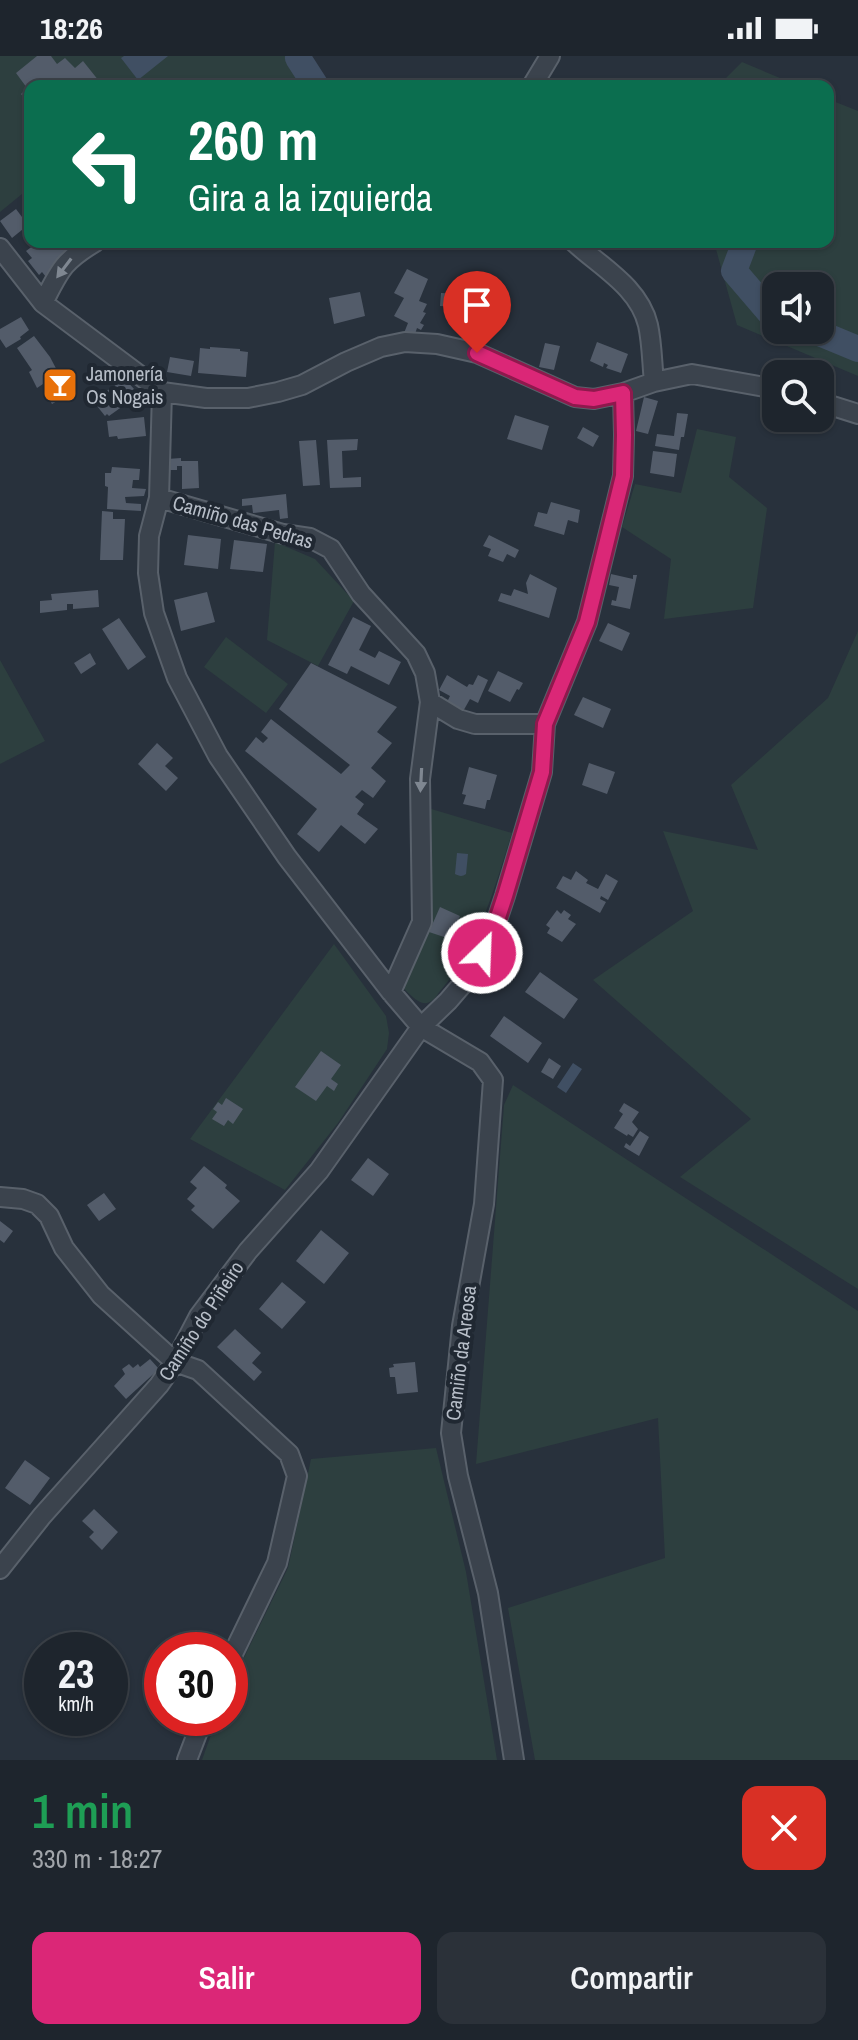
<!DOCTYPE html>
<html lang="es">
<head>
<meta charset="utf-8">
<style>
	:root { --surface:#1e252d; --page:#2b3139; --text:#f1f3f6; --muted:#a1a5aa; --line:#3c4249; --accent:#db2777 }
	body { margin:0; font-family:"Archivo Narrow",sans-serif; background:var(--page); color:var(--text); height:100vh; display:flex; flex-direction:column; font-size:30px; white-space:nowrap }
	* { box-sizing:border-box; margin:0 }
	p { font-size:26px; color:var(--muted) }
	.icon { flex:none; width:44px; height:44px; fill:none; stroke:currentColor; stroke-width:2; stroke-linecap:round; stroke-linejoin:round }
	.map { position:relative; height:1704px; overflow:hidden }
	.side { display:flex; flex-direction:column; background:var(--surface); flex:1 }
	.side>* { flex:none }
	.banner { position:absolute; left:24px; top:24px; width:810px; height:168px; border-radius:16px; box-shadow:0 2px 6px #0004,0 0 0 2px var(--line); background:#0b6e4f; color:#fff; overflow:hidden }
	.buttons { position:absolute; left:762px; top:216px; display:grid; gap:16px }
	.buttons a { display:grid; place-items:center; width:72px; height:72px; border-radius:16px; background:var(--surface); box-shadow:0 2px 6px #0004,0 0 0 2px var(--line); font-size:40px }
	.speed { position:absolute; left:24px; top:1576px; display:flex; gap:16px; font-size:40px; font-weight:700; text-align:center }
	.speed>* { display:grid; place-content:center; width:104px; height:104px; border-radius:50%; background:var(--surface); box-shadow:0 2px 6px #0004,0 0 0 2px var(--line); line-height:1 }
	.speed small { font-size:20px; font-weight:400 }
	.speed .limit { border:12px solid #d22; background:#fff; color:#111 }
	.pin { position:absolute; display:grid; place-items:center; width:68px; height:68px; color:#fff; margin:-82px -34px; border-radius:50% 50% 50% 0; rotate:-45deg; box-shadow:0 0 8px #0007 }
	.pin .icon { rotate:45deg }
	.me { position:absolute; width:88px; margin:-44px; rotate:24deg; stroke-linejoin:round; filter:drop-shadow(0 0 6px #0008) }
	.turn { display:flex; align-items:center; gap:28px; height:168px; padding:0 32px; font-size:36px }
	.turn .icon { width:104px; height:104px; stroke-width:2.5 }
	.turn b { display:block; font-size:56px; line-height:68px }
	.round { display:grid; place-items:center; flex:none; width:84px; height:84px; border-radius:16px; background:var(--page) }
	.overview { display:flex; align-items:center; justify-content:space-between; height:136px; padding:0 32px }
	h1 { font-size:48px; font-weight:600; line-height:60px; color:#1e9e55 }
	.action { display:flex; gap:16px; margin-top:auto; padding:16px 32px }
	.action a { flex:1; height:92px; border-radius:16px; background:var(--accent); color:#fff; font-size:32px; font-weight:600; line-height:92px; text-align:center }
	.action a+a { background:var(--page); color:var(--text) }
	.status { display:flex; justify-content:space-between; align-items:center; height:56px; padding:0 40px; background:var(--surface); direction:ltr }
	.status svg { height:22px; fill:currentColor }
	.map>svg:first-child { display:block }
	.green { fill:#2d3f3f; fill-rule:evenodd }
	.water { fill:#404f63 }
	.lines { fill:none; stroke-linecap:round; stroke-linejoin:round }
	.river { stroke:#404f63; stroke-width:26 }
	.building { fill:#535c6a }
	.minor-casing { stroke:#59616b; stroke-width:22 }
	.minor { stroke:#3b434d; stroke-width:18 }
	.oneway { fill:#7f8791 }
	.route-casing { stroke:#8e194d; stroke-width:20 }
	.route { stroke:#db2777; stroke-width:14 }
	.labels { text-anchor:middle; stroke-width:8; stroke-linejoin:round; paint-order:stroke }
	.poi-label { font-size:20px; fill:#b7bec8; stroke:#202832; text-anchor:start }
	.street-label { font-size:20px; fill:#b7bec8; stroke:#202832 }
</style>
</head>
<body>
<div class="status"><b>18:26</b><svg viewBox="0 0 49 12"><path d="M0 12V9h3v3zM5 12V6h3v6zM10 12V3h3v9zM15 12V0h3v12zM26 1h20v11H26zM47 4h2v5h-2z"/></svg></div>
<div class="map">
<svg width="858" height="1704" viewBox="0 0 858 1704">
	<rect width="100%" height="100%" fill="#28313c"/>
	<path class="green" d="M0 0H304L293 2 297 30H30V139L27 142 22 138 0 156Z
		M742 6 799 30H718Z
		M828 43 858 55V320L737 269 714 186H828ZM776 230H820V274H776Z
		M697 373 736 381 729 421 767 452 753 552 664 563 671 503 622 471 635 428 681 437Z
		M275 486 315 503 354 545 318 610 267 584Z
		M858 575V1233L680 1121 751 1063 593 924 693 855 663 775 758 794 731 729 828 642Z
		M226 581 288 628 266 657 204 611Z
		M0 604 45 685 0 708Z
		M428 752 512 777C494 832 480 889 440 935 437 939 433 946 427 947 418 949 408 936 402 931L427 867Z
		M334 888 386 960 389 977 387 993 338 1067 285 1134 190 1083Z
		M513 1029 858 1255V1704H535L508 1552 665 1502 658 1362 476 1408 504 1049Z
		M436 1392 466 1516 497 1704H202L217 1662H230V1630L288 1512 311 1403Z"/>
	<path class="water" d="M124 0H168L138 24 121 2Z
		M457 797 468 798 466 818C462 821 459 820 455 818Z
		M573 1007 582 1013 566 1037 557 1031Z"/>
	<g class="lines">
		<path class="river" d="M299 0 298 2 316 30
			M745 186 734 215 770 257 776 259
			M812 274 858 293"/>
	</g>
	<path class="building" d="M37 0H51L57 8 65 2 75 12 83 5 103 30H30V49L21 38 27 32 16 17Z
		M16 153 28 169 12 182 0 165Z
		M38 186H59L68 197 53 208 57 212 46 221 42 216 39 219 28 205 32 202 26 195Z
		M407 213 428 223 419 245 427 248 423 256 426 257 420 267 424 269 421 274 417 272 415 278 404 277 408 267 394 260 404 242 394 237Z
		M360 236 365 260 334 268 329 242Z
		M441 237 461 238 460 251 440 250Z
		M21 261 29 274 20 281 21 283 6 292 0 283V273Z
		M34 280 50 301 60 320 63 318 70 329 67 331 71 337 52 348 43 333 48 330 46 326 37 332 29 316 32 314 17 292Z
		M597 286 628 298 621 317 606 312 608 309 604 307 603 311 590 305Z
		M545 287 560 290 554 314 539 311Z
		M210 291 240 293V295L248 296 246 321 198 317 200 292 210 293Z
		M170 301 194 305 191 320 167 316Z
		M125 323 134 333 118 343 123 350 109 360 107 358 105 360 97 350 101 349 96 342Z
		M644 341 658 345 648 378 636 375Z
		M677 357 688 358 684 381H681L679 394 655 390 657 378 674 380Z
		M515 359 549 370 542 394 507 383Z
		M144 361 146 380 118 383 117 380 109 381 107 365Z
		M583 371 599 380 593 391 577 382Z
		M358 383 357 394 342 395 343 422 361 421V431L330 432 327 384Z
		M316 384 320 429 303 430 299 385Z
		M653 395 677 398 674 421 650 417Z
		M181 402V405H198L199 432 182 433V410H177V414H167V403Z
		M112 411 140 413 139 424H133L132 432 146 433 144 440 125 441 126 447 141 448V455L107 453 108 431 105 430V417H111Z
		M286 438 288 462 280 463 279 454 253 457 252 449 242 450V443Z
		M551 446 580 454 578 467 568 464 564 479 534 470 538 456 547 458Z
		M102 455 113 456V463H125L123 504H100Z
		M188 479 221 483 218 513 184 509Z
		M489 479 519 494 515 502 507 498 503 506 488 500 491 493 483 490Z
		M234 484 267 488 263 516 230 513Z
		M530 518 557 532 549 562 498 545 501 537 511 540 514 533 528 538 526 527Z
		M611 518 633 523V519H637L630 553 611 549 612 544 616 545 619 531 609 529Z
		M98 534 99 551 73 553V548H67V554L40 557V545L52 544 51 538Z
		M207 536 215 566 181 575 174 544Z
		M353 561 371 570 359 594 375 602 379 595 401 606 389 629 351 610 347 618 328 609Z
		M119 562 146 601 128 614 102 573Z
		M608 567 630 577 622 595 599 585Z
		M90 597 96 608 81 618 74 607Z
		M311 607 397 651 377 676 392 687 371 712 386 725 373 742 362 734 355 741 364 748 357 758 378 773 365 788 341 769 319 796 297 778 317 753 245 695 256 681 263 687 268 682 261 676 271 663 341 718 350 709 279 653Z
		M498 615 523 627 519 634 517 633 510 646 488 635Z
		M447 619 467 631 469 628 473 629 478 619 488 624 478 647 470 643 461 659 445 650 450 640 439 634Z
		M583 641 611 653 603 672 574 659Z
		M157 687 173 702 165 710 178 722 166 735 138 708Z
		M589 707 615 716 607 738 582 729Z
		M469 711 497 719 490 744H487L485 753 463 748 466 739 462 738Z
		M576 815 588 824 586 827 598 833 606 818 618 825 608 844 601 840 600 843 606 846 600 857 556 832 563 820 571 824Z
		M440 851 460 860 450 883 429 876Z
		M557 854 561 858 564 854 571 859 568 863 576 868 562 886 547 877 550 872 546 869Z
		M540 916 578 943 564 963 525 936Z
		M504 960 542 987 528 1007 490 980Z
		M321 995 341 1009 331 1023 338 1028 334 1035 327 1030 316 1045 295 1031Z
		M549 1002 561 1010 553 1023 541 1016Z
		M226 1042 243 1053 233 1068 228 1064 224 1070 212 1063 217 1056 213 1053 218 1046 222 1049Z
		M624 1047 639 1056 632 1066 638 1073 633 1081 628 1078 627 1080 614 1072 623 1058 619 1055Z
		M640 1075 649 1081 639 1100 624 1091 626 1087 630 1090Z
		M368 1102 389 1118 373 1140 351 1124Z
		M204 1110 227 1129 225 1132 240 1145 213 1173 191 1154 195 1150 187 1143 197 1132 190 1126Z
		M104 1137 116 1153 99 1165 87 1149Z
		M0 1165 13 1175 4 1187 0 1184Z
		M321 1174 349 1197 324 1228 296 1205Z
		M282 1226 306 1246 282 1273 259 1253Z
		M235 1273 261 1297 252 1307 262 1316 254 1325 217 1291Z
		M150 1303 159 1313 126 1343 114 1330 125 1318 122 1313 129 1308 133 1312 138 1308 140 1311Z
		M415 1306 418 1336 397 1338 395 1321H390L389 1312 394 1311 393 1308Z
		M25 1404 50 1422 30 1449 5 1432Z
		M94 1453 118 1476 102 1494 89 1481 94 1476 82 1465Z"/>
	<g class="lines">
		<defs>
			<path id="minor" d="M532 30 550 0
				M574 186C601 211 639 231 648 269 652 287 652 307 654 326
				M0 192 43 247 162 336 159 442 149 480 148 517 154 557 177 622 218 700 287 801 391 936 421 971 480 1006 493 1024 484 1148 462 1270 451 1377 458 1420 488 1537 514 1704
				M43 247C60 214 62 206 95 186
				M162 336 206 342H248L278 336 302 329 346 306 381 291 405 286 437 288 477 297 575 341 594 343 623 337 654 326 692 318 776 333
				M820 346 858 358
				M159 442 283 478 310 482 331 493 361 538 416 598 425 617 430 646 420 723 422 866 391 936
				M430 646 458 663 475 668H545
				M0 1141 23 1143 37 1148 49 1160 64 1192 101 1239 175 1306 198 1314 289 1398 297 1420 277 1507 230 1604
				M0 1513 42 1460 159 1329 175 1306 199 1260 248 1195 319 1115 421 971 448 945 473 916 492 879 505 840 542 716 545 668 587 566 623 420 624 379 623 337
				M187 1704 203 1662"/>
		</defs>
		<use href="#minor" class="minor-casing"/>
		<use href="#minor" class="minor"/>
	</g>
	<defs><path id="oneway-solid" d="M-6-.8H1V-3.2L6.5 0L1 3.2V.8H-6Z" transform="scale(2)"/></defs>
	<g class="oneway">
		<use href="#oneway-solid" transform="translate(64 212) rotate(127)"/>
		<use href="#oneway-solid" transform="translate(421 724) rotate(93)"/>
	</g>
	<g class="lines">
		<defs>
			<path id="route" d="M477 297 575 341 594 343 623 337 624 379 623 420 587 566 545 668 542 716 505 840 492 879 482 897"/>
		</defs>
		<use href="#route" class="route-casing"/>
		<use href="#route" class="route"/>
	</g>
	<defs>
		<symbol id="bar-square" viewBox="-11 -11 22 22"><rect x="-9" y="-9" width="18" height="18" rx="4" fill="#e8710a" stroke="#202832"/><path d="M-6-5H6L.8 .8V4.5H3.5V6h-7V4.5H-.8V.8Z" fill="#fff"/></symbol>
	</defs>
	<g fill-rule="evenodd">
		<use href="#bar-square" x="40" y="309" width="40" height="40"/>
	</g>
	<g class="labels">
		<g class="poi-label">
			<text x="86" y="325">Jamonería<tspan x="86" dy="23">Os Nogais</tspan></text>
		</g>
		<g class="street-label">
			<text transform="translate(243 466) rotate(16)" y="7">Camiño das Pedras</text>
			<text transform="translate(201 1265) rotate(-57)" y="7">Camiño do Piñeiro</text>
			<text transform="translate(461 1297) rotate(-83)" y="7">Camiño da Areosa</text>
		</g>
	</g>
</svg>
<div class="buttons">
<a><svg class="icon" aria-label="sound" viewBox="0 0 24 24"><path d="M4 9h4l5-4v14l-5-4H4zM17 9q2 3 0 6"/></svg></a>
<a><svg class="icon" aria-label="search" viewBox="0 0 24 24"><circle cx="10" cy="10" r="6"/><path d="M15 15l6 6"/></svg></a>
</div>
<div class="speed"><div>23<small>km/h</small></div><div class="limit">30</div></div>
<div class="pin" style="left:477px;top:297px;background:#d93025"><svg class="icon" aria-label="arrive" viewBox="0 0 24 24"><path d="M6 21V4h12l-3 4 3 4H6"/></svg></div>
<svg class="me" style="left:482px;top:897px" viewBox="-20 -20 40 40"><circle r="17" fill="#db2777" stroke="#fff" stroke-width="3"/><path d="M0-11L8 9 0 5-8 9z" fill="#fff"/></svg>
<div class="banner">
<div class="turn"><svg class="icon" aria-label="left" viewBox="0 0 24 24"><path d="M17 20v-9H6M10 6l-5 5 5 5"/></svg><div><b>260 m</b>Gira a la izquierda</div></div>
</div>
</div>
<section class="side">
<div class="overview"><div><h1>1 min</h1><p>330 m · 18:27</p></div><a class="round" style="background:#d93025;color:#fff"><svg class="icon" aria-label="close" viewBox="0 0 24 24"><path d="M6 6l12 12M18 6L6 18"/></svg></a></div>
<div class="action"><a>Salir</a><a>Compartir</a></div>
</section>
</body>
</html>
